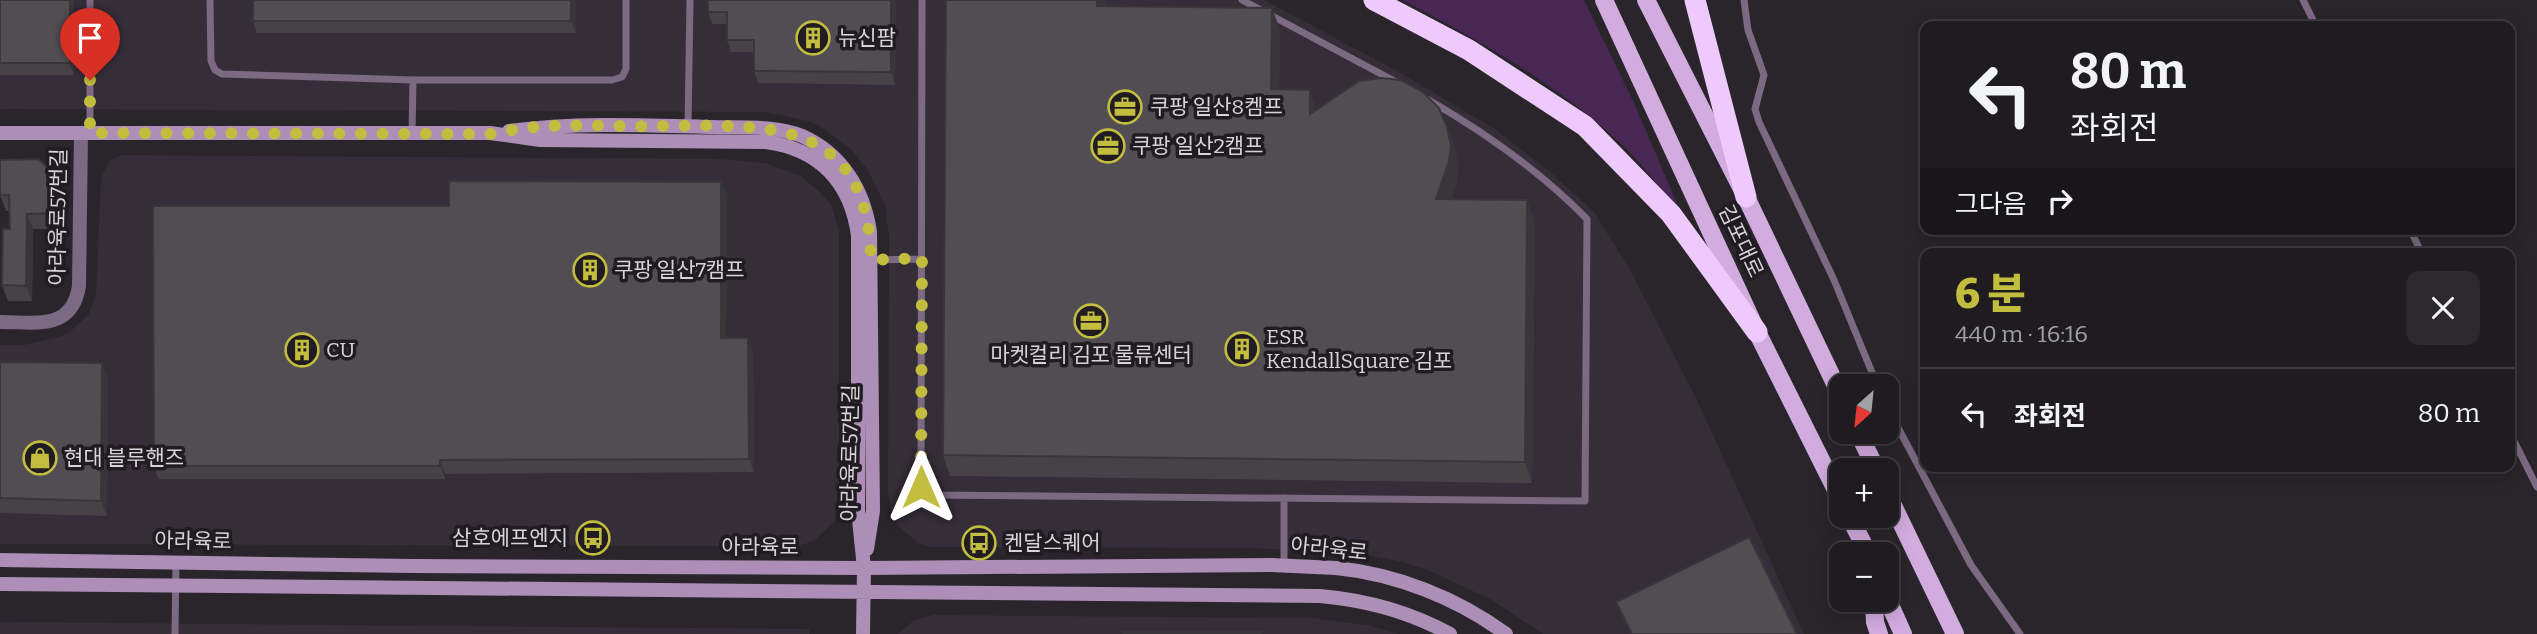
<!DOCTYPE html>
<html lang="ko">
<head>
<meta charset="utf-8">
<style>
	:root { --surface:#1f1c20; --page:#2c292d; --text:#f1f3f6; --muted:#a1a1a5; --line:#3c3a3e; --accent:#c2bd3f }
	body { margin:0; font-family:Bitter,"Noto Sans KR",serif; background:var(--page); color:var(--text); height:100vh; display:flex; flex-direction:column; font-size:26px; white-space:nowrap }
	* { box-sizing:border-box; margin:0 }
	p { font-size:23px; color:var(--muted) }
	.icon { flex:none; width:38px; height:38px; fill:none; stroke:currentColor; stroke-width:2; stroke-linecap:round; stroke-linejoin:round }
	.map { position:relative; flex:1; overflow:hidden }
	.panel { position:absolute; left:1920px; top:248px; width:595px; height:224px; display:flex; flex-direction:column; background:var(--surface); border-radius:14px; box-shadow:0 4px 18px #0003,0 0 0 2px var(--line) }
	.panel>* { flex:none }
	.top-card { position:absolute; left:1920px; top:21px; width:595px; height:214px; border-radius:14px; box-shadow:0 4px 18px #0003,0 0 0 2px var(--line); background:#1f1c20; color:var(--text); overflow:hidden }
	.needle { width:46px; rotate:207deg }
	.controls { position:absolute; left:1829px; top:374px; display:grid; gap:14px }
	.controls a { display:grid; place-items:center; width:70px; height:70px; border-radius:14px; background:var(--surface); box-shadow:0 4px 18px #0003,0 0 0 2px var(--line); font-size:35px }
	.pin { position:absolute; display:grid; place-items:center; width:60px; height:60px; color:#fff; margin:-72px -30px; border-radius:50% 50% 50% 0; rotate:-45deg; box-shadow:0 0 7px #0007 }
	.pin .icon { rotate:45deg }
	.me { position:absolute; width:77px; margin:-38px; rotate:0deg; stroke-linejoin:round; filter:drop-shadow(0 0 5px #0008) }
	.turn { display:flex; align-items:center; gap:24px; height:147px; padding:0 35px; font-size:32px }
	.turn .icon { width:91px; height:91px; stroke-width:2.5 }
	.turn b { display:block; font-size:49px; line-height:60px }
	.then { display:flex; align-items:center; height:66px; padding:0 35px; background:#0003; gap:14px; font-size:26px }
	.round { display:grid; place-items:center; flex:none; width:74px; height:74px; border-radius:14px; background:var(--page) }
	.headline { display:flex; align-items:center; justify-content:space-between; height:119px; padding:0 35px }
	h1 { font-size:42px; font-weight:800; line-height:52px; color:var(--accent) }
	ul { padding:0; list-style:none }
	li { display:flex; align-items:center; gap:21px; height:91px; padding:0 35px; border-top:2px solid var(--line) }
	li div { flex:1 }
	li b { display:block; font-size:26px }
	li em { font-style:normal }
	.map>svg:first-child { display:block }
	.built { fill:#352d38 }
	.green { fill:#492754 }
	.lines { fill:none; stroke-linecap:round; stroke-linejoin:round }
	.lane { stroke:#7c6982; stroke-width:7 }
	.street { stroke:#7c6982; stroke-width:14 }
	.secondary { stroke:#ac8eb6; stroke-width:14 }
	.primary { stroke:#d2abdf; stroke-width:18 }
	.highway { stroke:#eec9fb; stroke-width:21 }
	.wall { fill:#474247 }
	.shaded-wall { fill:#39363a }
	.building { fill:#524d53; stroke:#39363a; stroke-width:2 }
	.route { stroke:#c2bd3f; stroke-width:12; stroke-dasharray:0 21.6 }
	.labels { text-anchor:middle; stroke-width:7; stroke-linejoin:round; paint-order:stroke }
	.poi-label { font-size:21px; fill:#d7d4d8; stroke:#201c21; text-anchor:start }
	.street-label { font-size:21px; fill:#d7d4d8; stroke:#201c21 }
</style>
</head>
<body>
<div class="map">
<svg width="2537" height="634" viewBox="0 0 2537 634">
	<rect width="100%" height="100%" fill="#29252b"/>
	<path class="built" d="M0 0H1264L1399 72 1495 129 1555 176 1594 212 1629 268 1696 398 1804 634H1543L1492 600 1428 570 1398 561 1350 552 1246 548 930 547 917 542 899 527 893 517 888 492 889 237 885 205 867 169 850 148 818 125 803 120 766 112 0 109Z
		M122 155 721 159 765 163 799 175 819 191 831 204 839 231V494L834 522 816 539 805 544 789 546 0 544V345H24L59 337 71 331 89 314 96 293 101 178 109 161Z
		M933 615 1312 618 1367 625 1399 634H898L913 621Z
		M0 622 809 629V634H0Z"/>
	<path class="green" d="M1403 0H1584L1635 105 1681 213C1659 188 1639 159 1614 137 1550 80 1478 40 1403 0Z"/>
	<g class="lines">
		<path class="lane" d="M210 0 211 61 215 70 222 74 413 80H612L622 77 626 69V0
			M922 0 921 487 928 495 1585 501 1587 219C1539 170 1486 133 1427 99
			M1242 0 1398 83
			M1744 0 1748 30 1764 75 1755 109 1759 122 1834 280 1878 387
			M2303 0 2316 26
			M688 126 690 0
			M90 133V0
			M412 133 413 80
			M2410 229 2422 254
			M871 260 922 259
			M1886 405 1971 565 2020 634
			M2510 433 2537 487
			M1284 565V498
			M175 634 176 562"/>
		<path class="street" d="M0 322C36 322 72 331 79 286L81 133"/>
		<path class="secondary" d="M509 131C575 122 645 125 712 127 741 128 775 125 802 136 842 154 864 190 870 232L873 511 867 549
			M0 133H490L540 140 766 142C819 149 851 182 858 236V510L864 568 863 634
			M0 560 413 566 864 568 1271 565C1292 566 1314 567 1336 568 1396 574 1457 598 1506 634
			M0 584 1320 596C1365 600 1410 612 1450 634"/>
		<path class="primary" d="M1604 0 1757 332 1841 500
			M1646 0 1746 197 1841 396
			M1858 432 1877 471
			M1886 491 1955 634
			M1849 516 1869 555
			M1886 596 1903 634
			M1874 600 1875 622 1879 634"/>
		<path class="highway" d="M1374 0 1469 50 1585 126 1671 214 1757 332
			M1695 0 1746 197"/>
	</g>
	<path class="wall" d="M0 0H74V75H0Z
		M576 0V33H257L253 21Z
		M708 0H896L895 85 758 83 754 71V52H731L727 40V24H712L708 12Z
		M946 0H1105V6L1280 29 1279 89 1317 109 1447 127 1455 148 1458 167 1457 182 1451 199 1535 221 1532 483 950 476 943 455Z
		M52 171 58 187 59 229H33L32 301H8L2 285 10 229 9 211H6L0 195Z
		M727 196 726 338 753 352 754 472 445 474V479H159L154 466 449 206Z
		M0 362 108 379 107 516 0 513Z
		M1616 602 1797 634H1631L1621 614Z"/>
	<path class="shaded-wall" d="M70 0H74V75L70 63Z
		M571 0H576V33L571 21Z
		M891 0H896L895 85 891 72Z
		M1097 0H1105V27L1097 6Z
		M1272 8 1280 29 1279 110 1271 89Z
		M1310 90 1317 111 1310 114Z
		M1447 127 1455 148 1458 167 1457 182 1444 220 1436 199Z
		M52 171 58 187 59 229 54 213Z
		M721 182 727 196 726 352 721 338Z
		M1527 200 1535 221 1532 483 1525 462Z
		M27 214 33 229 32 301 26 286Z
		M748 338 753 352 754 472 749 459Z
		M102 363 108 379 107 516 101 501Z
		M440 460 445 474V479L440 466Z"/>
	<path class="building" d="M0 0H70V63H0Z
		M253 0H571V21H253Z
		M708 0H891V72L754 71V40H727V12H708Z
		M946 0H1097V6L1272 8 1271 89 1310 90V114L1359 81 1381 78 1401 80 1423 92 1439 108 1447 127 1451 146 1449 161 1436 199 1527 200 1525 462 943 455Z
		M38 159 52 171 54 213 27 214 26 286 2 285 3 229H10L9 195H0V160Z
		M449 181 721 182V338H748L749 459 440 460V466H154L153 206H449Z
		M0 362 102 363 101 501 0 498Z
		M1749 537 1797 634H1632L1616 602Z
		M1123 632H1261V634H1123Z"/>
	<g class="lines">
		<path class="route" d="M90 80V133L490 134C506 131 522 128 538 127 576 123 617 127 655 126 766 125 868 116 871 260L922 258 921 487"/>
	</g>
	<defs>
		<symbol id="building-ring" viewBox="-11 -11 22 22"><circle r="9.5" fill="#201c21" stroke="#c2bd3f" stroke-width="1.5"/><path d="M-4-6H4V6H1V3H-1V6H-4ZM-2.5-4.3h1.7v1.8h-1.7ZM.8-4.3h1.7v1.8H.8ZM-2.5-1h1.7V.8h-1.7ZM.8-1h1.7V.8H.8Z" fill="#c2bd3f"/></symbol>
		<symbol id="office-ring" viewBox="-11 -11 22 22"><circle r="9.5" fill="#201c21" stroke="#c2bd3f" stroke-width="1.5"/><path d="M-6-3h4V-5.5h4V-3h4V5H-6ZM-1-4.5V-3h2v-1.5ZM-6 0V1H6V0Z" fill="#c2bd3f"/></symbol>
		<symbol id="shop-ring" viewBox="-11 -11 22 22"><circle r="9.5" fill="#201c21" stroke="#c2bd3f" stroke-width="1.5"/><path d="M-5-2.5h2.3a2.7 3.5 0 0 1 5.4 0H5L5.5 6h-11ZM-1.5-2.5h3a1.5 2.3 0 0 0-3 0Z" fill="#c2bd3f"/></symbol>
		<symbol id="bus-ring" viewBox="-11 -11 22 22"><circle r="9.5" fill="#201c21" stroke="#c2bd3f" stroke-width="1.5"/><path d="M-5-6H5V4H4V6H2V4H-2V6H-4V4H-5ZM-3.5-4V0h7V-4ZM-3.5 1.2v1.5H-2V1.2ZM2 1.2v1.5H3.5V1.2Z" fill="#c2bd3f"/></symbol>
	</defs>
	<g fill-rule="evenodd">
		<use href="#building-ring" x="794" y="19" width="38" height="38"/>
		<use href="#office-ring" x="1106" y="88" width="38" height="38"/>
		<use href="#office-ring" x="1089" y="127" width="38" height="38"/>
		<use href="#building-ring" x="571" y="251" width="38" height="38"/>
		<use href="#office-ring" x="1072" y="302" width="38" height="38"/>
		<use href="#building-ring" x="1223" y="330" width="38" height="38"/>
		<use href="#building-ring" x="283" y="331" width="38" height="38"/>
		<use href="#shop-ring" x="21" y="439" width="38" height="38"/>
		<use href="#bus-ring" x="574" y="519" width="38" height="38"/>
		<use href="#bus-ring" x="960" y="524" width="38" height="38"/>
	</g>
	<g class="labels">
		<g class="poi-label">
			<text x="838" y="45">뉴신팜</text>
			<text x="1150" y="114">쿠팡 일산8켐프</text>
			<text x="1132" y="153">쿠팡 일산2캠프</text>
			<text x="614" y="277">쿠팡 일산7캠프</text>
			<text x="1266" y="344">ESR<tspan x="1266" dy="24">KendallSquare 김포</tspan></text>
			<text x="326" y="357">CU</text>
			<text x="1091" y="362" text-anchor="middle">마켓컬리 김포 물류센터</text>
			<text x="64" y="465">현대 블루핸즈</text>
			<text x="568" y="545" text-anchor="end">삼호에프엔지</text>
			<text x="1004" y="550">켄달스퀘어</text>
		</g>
		<g class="street-label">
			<text transform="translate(58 217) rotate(-89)" y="7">아라육로57번길</text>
			<text transform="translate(1741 241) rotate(65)" y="7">김포대로</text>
			<text transform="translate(850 453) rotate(-89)" y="7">아라육로57번길</text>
			<text transform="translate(193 541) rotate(1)" y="7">아라육로</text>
			<text x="760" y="554">아라육로</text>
			<text transform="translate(1329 549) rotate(6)" y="7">아라육로</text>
		</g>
	</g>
</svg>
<div class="controls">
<a><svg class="needle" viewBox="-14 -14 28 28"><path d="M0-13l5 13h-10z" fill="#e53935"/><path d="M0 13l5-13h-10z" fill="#a1a1a5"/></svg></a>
<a>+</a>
<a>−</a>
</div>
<div class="pin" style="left:90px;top:80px;background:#d93025"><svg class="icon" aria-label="arrive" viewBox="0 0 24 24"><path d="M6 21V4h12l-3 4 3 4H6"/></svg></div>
<svg class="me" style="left:921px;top:487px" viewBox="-20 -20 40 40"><path d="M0-17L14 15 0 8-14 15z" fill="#c2bd3f" stroke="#fff" stroke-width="4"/></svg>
<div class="top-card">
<div class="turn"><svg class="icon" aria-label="left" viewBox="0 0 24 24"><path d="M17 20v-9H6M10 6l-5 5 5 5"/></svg><div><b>80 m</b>좌회전</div></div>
<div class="then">그다음<svg class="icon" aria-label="right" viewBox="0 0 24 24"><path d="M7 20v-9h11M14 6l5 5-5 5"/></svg></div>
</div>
<section class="panel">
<div class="headline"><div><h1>6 분</h1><p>440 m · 16:16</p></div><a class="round"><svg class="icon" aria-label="close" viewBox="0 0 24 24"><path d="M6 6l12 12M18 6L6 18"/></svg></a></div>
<ul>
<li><svg class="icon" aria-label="left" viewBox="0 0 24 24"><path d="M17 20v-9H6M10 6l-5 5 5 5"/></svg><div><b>좌회전</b></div><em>80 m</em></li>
</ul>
</section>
</div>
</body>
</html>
